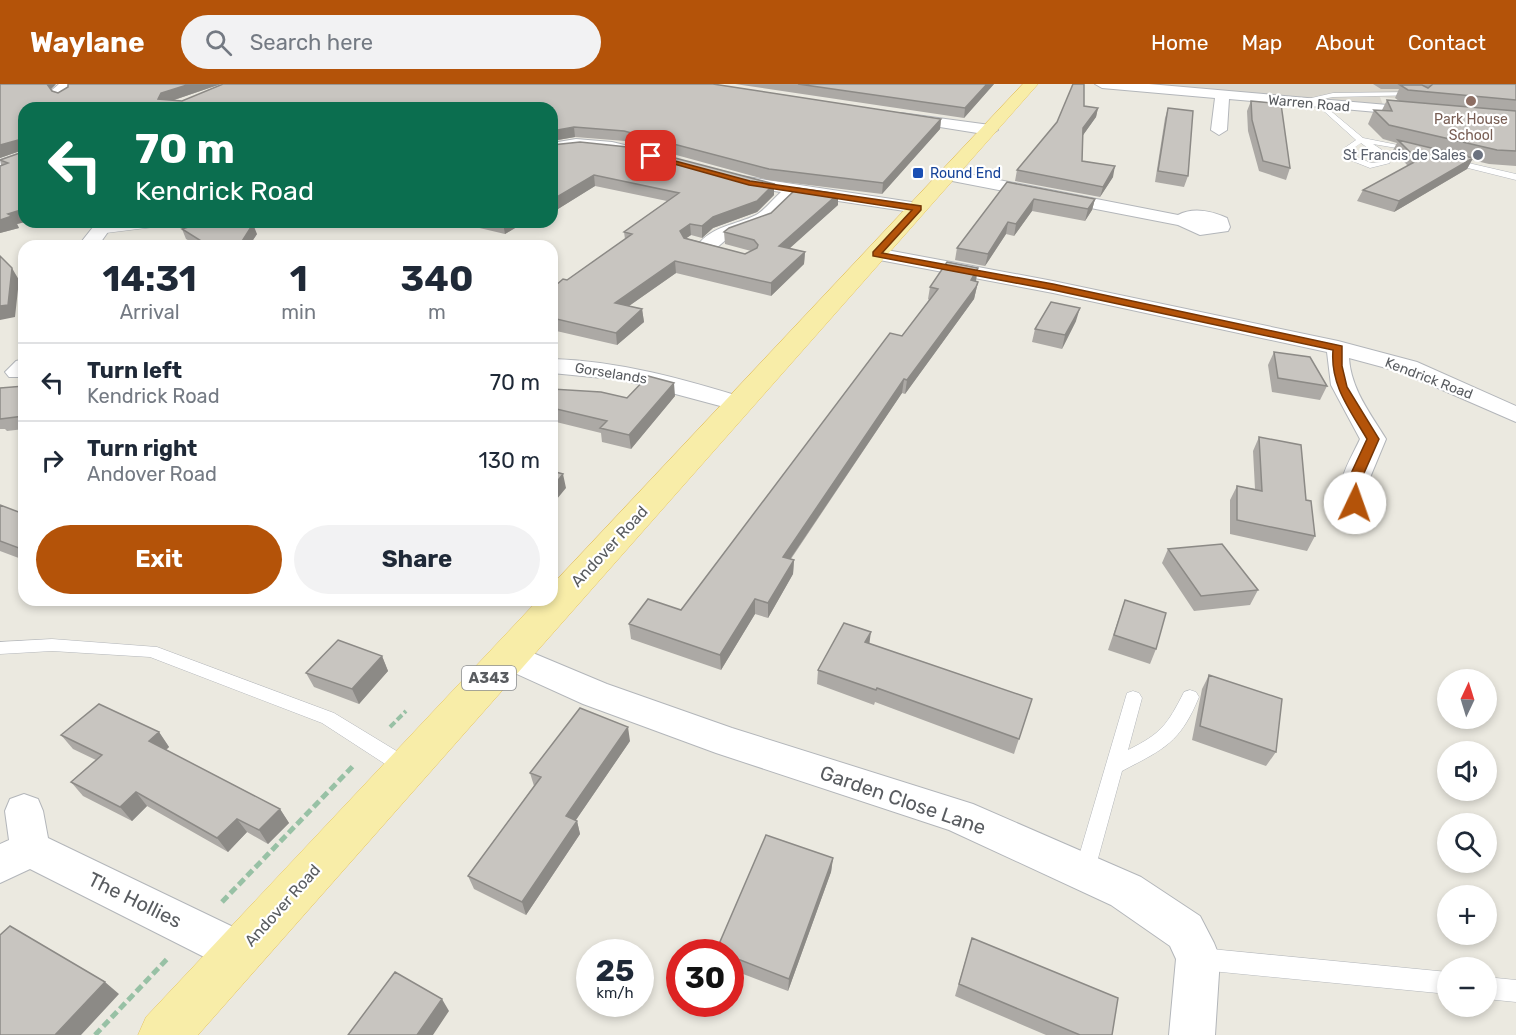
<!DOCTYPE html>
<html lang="en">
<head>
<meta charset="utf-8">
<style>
	:root { --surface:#fff; --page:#f2f2f3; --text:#1f2937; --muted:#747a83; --line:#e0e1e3; --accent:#b45309 }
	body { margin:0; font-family:Rubik,sans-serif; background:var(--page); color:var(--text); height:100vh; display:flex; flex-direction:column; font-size:22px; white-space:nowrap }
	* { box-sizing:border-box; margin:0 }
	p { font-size:20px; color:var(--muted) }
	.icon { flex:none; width:33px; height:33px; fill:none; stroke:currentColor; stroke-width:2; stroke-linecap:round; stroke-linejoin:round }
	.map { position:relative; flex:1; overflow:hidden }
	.drawer { position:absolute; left:18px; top:156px; width:540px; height:366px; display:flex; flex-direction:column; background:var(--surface); border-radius:18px; box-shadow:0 3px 9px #0003 }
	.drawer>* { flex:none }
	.hud { position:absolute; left:18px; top:18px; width:540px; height:126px; border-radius:18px; box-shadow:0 3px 9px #0003; background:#0b6e4f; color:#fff; overflow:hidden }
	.needle { width:39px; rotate:4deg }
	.buttons { position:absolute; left:1437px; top:585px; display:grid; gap:12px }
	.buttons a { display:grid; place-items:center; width:60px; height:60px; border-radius:50%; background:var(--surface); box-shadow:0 3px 9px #0003; font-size:30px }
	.speed { position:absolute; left:576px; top:855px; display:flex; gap:12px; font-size:30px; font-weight:700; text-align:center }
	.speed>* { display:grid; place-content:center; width:78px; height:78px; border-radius:50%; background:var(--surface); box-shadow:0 3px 9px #0003; line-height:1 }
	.speed small { font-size:15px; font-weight:400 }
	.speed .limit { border:9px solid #d22; background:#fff; color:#111 }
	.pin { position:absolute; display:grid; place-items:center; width:51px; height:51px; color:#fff; margin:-26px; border-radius:12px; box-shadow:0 3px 9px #0006 }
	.me { position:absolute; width:66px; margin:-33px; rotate:3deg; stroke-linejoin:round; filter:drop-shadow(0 0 4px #0008) }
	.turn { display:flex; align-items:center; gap:21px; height:126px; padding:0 18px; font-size:27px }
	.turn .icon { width:78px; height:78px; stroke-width:2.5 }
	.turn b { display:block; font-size:42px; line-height:51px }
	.eta { display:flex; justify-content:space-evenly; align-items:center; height:102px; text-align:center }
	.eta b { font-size:36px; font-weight:700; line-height:42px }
	.cta { display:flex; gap:12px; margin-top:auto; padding:12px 18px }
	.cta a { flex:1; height:69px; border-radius:36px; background:var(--accent); color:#fff; font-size:24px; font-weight:700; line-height:69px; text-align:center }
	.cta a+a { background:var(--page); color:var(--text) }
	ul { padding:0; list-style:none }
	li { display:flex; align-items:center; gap:18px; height:78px; padding:0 18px; border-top:2px solid var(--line) }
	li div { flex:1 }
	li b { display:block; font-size:22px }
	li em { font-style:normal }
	header { display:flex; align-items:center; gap:36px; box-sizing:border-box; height:84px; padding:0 30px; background:var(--accent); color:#fff }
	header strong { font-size:28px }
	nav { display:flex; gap:33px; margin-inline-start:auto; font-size:21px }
	.search { width:420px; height:54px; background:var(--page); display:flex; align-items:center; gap:15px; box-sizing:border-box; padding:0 21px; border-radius:33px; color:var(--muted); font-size:22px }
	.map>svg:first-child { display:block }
	.education { fill:#dbd8cf }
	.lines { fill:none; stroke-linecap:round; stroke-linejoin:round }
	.service-casing { stroke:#b3b6ba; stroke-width:1 }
	.minor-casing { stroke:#b3b6ba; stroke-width:2 }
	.primary-casing { stroke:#e5c25f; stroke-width:1 }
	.path-far1 { stroke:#98c1a5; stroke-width:4; stroke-dasharray:7 3; stroke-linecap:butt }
	.path { stroke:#98c1a5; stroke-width:5; stroke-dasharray:8 4; stroke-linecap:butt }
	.service { fill:#fff; fill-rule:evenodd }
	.minor { fill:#fff; fill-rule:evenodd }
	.primary { fill:#f8eda8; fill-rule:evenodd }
	.wall { fill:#aca9a5 }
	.shaded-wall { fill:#8c8a86 }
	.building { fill:#c8c5c0; stroke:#8c8a86; stroke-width:1.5 }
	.route { fill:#b45309; stroke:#753606; stroke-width:1.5 }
	.education-dot { fill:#8d6e63; stroke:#fff; stroke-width:2 }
	.worship-dot { fill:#6b7280; stroke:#fff; stroke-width:2 }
	.transit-dot { fill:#1a4fb4; stroke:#fff; stroke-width:2 }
	.labels { text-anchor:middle; stroke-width:4.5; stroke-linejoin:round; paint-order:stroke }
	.far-street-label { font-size:14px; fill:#595c60; stroke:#fff }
	.far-education-label { font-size:14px; fill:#785e54; stroke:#fff }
	.far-worship-label { font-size:14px; fill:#5b616d; stroke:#fff; text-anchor:end }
	.far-transit-label { font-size:14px; fill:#164399; stroke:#fff; text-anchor:start }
	.shield { fill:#fff; stroke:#8b8d90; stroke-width:1.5 }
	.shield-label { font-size:15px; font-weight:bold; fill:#595c60 }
	.street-label { font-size:16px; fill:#595c60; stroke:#fff }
	.near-street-label { font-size:20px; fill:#595c60; stroke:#fff }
</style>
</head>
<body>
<header>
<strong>Waylane</strong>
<div class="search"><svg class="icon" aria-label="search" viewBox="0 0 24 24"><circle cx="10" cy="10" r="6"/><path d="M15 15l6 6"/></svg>Search here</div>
<nav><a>Home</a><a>Map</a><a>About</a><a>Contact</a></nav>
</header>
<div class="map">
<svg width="1516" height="951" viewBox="0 0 1516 951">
	<rect width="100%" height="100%" fill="#ebe9e0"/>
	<path class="education" d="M1149 0H1516L1456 20 1380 13 1383 21Z"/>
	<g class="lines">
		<defs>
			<path id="service" d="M1417 8 1419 11 1333 13 1307 18 1303 16 1333 9Z
				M1316 18H1320L1363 54 1418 65 1414 67 1373 60 1382 66 1390 79 1370 84 1345 74 1343 65 1356 56 1316 20ZM1361 59 1376 70 1381 78 1371 79 1352 71 1351 66Z
				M1451 75 1516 90V96L1448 79 1447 77Z
				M148 138H175L170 141 98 150 93 147 98 144Z
				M52 555 157 563 334 629 413 677 415 683 413 689 406 691 399 689 322 639 150 573 52 567 0 570V558Z
				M1190 606 1196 608 1199 613C1180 659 1164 665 1122 687L1094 789 1091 796 1084 799 1077 796 1074 789 1127 609 1133 607 1139 609 1142 614 1128 666C1162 649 1167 641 1184 608Z
				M1201 864 1448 888V910L1201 886 1193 883 1190 875 1193 867Z
				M1486 893 1516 896V918L1486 915Z"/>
			<path id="minor" d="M59 0H99L102 3 95 7 71 4 67 7 70 12 63 16 58 15 52 6Z
				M1095 0H1149L1422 24 1429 28 1422 32 1229 15 1227 46 1219 51 1211 46 1215 14 1102 4Z
				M901 29 990 41 998 46 990 51 896 36 894 33Z
				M576 55 612 58 654 68 656 71 648 76 600 65H576L552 69V59Z
				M24 68V78L0 86V76Z
				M948 86 1178 131C1193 123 1212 127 1227 134L1230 143 1228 147 1200 151 1178 141 942 95 940 91Z
				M734 91 918 119 927 124 918 129 798 111 770 138 728 154 714 166H700L697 162C711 142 736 141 756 131 765 126 773 115 781 108L728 100 726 96Z
				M97 138H115L98 162H78Z
				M876 164 1053 197 1338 257 1417 278 1516 322V338L1401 288 1349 274C1351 305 1370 329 1386 355L1369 396V419L1365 425 1355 428 1345 425C1331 404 1351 375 1360 355L1331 301 1327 268 1053 209 869 174 866 170Z
				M24 275V293H9L5 288 16 277Z
				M552 275C620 277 683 295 748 315L751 320 748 325 739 327 623 296 552 289Z
				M509 559 607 600 732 644 973 720 1141 793 1200 832 1214 859 1220 874 1215 951H1169L1176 875 1170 862 1111 821 949 746 716 669 583 620 497 581 492 572 497 563Z
				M24 710 38 715 43 727 48 754 254 853 261 868 254 883 239 890 224 883 30 785 0 799V760L9 756 5 727 10 715Z"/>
			<path id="primary" d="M1023 0H1038L198 951H138L146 933 538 516H552V501Z"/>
		</defs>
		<use href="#service" class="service-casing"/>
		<use href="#minor" class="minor-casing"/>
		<use href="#primary" class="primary-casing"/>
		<path class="path-far1" d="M390 643 406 627"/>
		<path class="path" d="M222 818 354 681
			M95 951 169 873"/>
		<use href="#service" class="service"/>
		<use href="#minor" class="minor"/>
		<use href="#primary" class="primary"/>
	</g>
	<path class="wall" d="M0 0H56L51 5 52 7 58 9 68 3V0H221L174 16 182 17 223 0H713L941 35 940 45 882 110 768 96 625 57 575 53 552 57V24H24L25 138 17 140 19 144 0 149V82L1 81 0 76 20 69V67L0 74Z
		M735 0H994L964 34Z
		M1373 0H1516V82L1489 80 1472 76 1467 85 1394 128 1357 117 1363 106 1408 82 1393 66 1397 59 1383 55 1368 40 1374 26H1382L1387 16 1399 17 1395 14 1399 5H1381Z
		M1251 17 1290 84 1286 96 1259 87 1248 47 1247 27Z
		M1098 24 1096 33 1083 51 1082 77 1113 93 1100 113 1015 97 1017 86Z
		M1168 24 1188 92 1184 103 1155 98 1165 34Z
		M552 61 774 100V111L757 128 713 144 702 154 691 151 686 154 745 170 751 167 725 160 724 148 838 121 789 164 805 168 804 180 771 212 676 189 629 222 642 225 644 238 617 261 552 246V201L555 202 567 196 625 155 624 148 667 117 595 102 558 125 552 123Z
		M1007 98 1095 115 1092 126 1085 137 1032 127 1014 152 1006 150 985 182 955 176 957 164Z
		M454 138H525L505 150Z
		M182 145 257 150 249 162H198L186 155Z
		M976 197 978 198 974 215 905 310 902 309 791 475 794 476 793 490 768 534 755 530 721 586 631 555 629 540 681 526 902 252 929 216 928 215 930 203Z
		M1076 237 1062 265 1032 258 1035 245Z
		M1274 268 1327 302 1320 316 1272 308 1268 281Z
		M24 302V345L7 347 5 345H0V304Z
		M552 305 627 314 675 312 631 365 602 358 601 349 552 337Z
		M1259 353 1306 416 1315 452 1307 467 1230 450V416L1237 402 1255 405 1253 367Z
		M0 421 24 430V476L0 467Z
		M1168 465 1258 506 1250 521 1194 527 1162 479Z
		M1125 516 1156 565 1150 580 1108 566Z
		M870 560 1032 615 1014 670 875 618 874 621 817 600 818 586Z
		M382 572 388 587 359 620 314 603 306 589Z
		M1209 591 1276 668 1266 682 1192 656 1202 605Z
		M159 648 169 663 166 666 280 725 289 739 268 760 247 748 228 768 147 722 132 737 83 712 71 698 96 676 73 665 61 651Z
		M630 657 576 736 577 737 580 750 526 831 474 805 468 792 534 702 530 689Z
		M833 774 831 788 788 907 730 885V868H716V867Z
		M972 854 1112 951H1046L955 912Z"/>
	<path class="shaded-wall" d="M47 0H56L50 6Z
		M190 0H221L165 19 158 15 161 9Z
		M987 0H994L964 34 965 24Z
		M1098 24 1096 33 1081 54 1083 44Z
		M941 35 940 45 882 110 883 99Z
		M574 43 575 53 552 57V47Z
		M18 56 23 66 0 74V61Z
		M1473 74 1467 85 1394 128 1399 117Z
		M1115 82 1113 93 1100 113 1103 103Z
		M594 91 595 102 558 125 557 113Z
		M774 100V111L757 128 713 144 702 154V142L713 133Z
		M838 110V121L779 174V162Z
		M1034 115 1032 127 1014 152 1016 140Z
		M1095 115 1092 126 1085 137 1088 125Z
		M24 125 25 138 17 140 19 144 0 149V136L8 130Z
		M504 138H525L505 150 503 139Z
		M1008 138 1006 150 985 182 988 170Z
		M253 140 257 150 249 162H239Z
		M690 140 691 151 681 158 680 147Z
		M805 168 804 180 771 212V199Z
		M675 177 676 189 616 231 615 219Z
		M12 184 19 196 15 233 0 236V222Z
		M978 184 976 197 969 209 971 196Z
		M978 198 974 215 905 310 907 296Z
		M1080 224 1076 237 1062 265 1065 251Z
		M642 225 644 238 617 261 616 249Z
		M904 295 902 309 782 487 783 473Z
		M674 299 675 312 631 365 629 351Z
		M563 390 566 404 552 421V404Z
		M794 476 793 490 768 534V519Z
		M755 515V530L721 586 720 571Z
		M871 548 869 562 865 558Z
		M382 572 388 587 359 620 352 605Z
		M628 643 630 657 569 746 566 732Z
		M159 648 169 663 160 671 149 657Z
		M136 708 147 722 132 737 120 723Z
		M280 725 289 739 268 760 259 746Z
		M237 735 247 748 228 768 217 754Z
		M577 737 580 750 526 831 522 818Z
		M833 774 831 788 788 907 789 895Z
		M105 898 119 910 81 951H55Z
		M442 915 449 927 433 951H417Z"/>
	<path class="building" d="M0 0H47L52 7 58 9 68 3V0H190L161 9 158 15 182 17 223 0H713L941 35 883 99 769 85 624 47 574 43 552 47V24H24V125L8 130 12 132 0 136V82L8 79 0 76 20 69 21 58 18 56 0 61Z
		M798 0H987L965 24Z
		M1073 0H1084V22L1098 24 1083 44 1082 77 1115 82 1103 103 1017 86 1057 38Z
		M1433 0H1516V16L1408 6 1400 1H1422L1428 4Z
		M1387 16 1516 27V67L1497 66 1389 41 1374 26 1392 27Z
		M1251 17 1281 20 1290 84 1263 77 1252 36Z
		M1168 24 1193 27 1188 92 1158 87Z
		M1398 56 1473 74 1399 117 1363 106 1418 76Z
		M580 58 637 64 774 100 757 117 713 133 702 142 690 140 680 147 684 154 745 170 757 164 758 161 754 156 724 148 729 144 771 129 797 104 838 110 779 162 805 168 771 199 675 177 615 219 642 225 616 249 552 234V201L555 202 563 195 567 196 632 150 624 148 679 109 594 91 557 113H552V61Z
		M1007 98 1095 115 1088 125 1034 115 1016 140 1008 138 988 170 957 164Z
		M204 138H244L253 140 239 162H209L182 145Z
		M0 172 12 184 8 221 0 222Z
		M947 178 978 184 971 196 978 198 976 203 907 296 904 295 783 473 794 476 768 519 755 515 720 571 629 540 648 515 681 526 890 249 902 252 938 205 930 203Z
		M1051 218 1080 224 1065 251 1035 245Z
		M1274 268 1310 273 1327 302 1278 294Z
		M648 292 674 299 629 351 600 344 607 337 552 324V305L601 308 627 314Z
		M24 302V332L0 335V304Z
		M1259 353 1301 361 1306 416 1311 417 1315 452 1237 436V402L1262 407Z
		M552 387 563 390 552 404Z
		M0 421 24 430V466L0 457Z
		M1222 460 1258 506 1201 512 1168 465Z
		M1125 516 1166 529 1156 565 1114 551Z
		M844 539 871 548 865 558 1032 615 1019 655 877 604 876 606 818 586Z
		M338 556 382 572 352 605 306 589Z
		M1209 591 1282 615 1276 668 1200 642Z
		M99 620 159 648 149 657 280 725 259 746 237 735 217 754 136 708 120 723 71 698 102 671 61 651Z
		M580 624 628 643 566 732 577 737 522 818 468 792 541 693 530 689Z
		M766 751 833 774 789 895 730 872V868H721L716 867Z
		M10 842 105 898 55 951H0V851Z
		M972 854 1118 914 1112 951H1080L959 900Z
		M395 888 442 915 417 951H348Z"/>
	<path class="route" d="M649 70 750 97 921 122V126L882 169 1053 200 1342 262V282L1347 303 1379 355 1361 396 1362 419 1355 423 1349 419 1348 396 1367 355C1350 326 1330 301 1333 266L1053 206 873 172V168L912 126 749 101 649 73Z"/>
	<circle class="education-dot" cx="1471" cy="17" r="6"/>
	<circle class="worship-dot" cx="1478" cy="71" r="6"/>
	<rect class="transit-dot" x="912" y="83" width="12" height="12" rx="3"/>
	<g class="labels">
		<g class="far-street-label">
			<text transform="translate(1309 19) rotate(5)" y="5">Warren Road</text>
			<text transform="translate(611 289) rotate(9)" y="5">Gorselands</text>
			<text transform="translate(1429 294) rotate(21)" y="5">Kendrick Road</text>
		</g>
		<g class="far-education-label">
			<text x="1471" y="40">Park House<tspan x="1471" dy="16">School</tspan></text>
		</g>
		<g class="far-worship-label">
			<text x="1466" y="76">St Francis de Sales</text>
		</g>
		<g class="far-transit-label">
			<text x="930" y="94">Round End</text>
		</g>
		<rect class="shield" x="462" y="582" width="54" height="24" rx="4.5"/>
		<g class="shield-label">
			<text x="489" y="599">A343</text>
		</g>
		<g class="street-label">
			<text transform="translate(609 462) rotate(-47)" y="6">Andover Road</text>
			<text transform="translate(282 821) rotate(-48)" y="6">Andover Road</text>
		</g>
		<g class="near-street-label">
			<text transform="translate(903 716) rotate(19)" y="7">Garden Close Lane</text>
			<text transform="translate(135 816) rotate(26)" y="7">The Hollies</text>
		</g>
	</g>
</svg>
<div class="buttons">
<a><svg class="needle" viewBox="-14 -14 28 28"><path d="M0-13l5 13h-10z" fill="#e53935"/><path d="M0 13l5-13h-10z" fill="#747a83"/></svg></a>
<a><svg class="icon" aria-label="sound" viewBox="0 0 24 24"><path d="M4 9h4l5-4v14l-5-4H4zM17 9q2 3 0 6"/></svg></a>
<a><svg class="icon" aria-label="search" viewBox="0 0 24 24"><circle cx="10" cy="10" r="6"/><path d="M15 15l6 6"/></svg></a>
<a>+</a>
<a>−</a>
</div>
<div class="speed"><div>25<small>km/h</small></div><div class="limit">30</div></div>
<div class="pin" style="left:651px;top:72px;background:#d93025"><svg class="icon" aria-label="arrive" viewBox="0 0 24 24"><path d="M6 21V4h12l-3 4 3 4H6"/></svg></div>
<svg class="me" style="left:1355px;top:419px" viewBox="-20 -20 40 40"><circle r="19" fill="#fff"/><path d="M0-13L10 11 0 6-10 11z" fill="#b45309"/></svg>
<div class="hud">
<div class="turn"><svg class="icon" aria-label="left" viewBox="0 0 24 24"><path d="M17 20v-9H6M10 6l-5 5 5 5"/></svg><div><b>70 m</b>Kendrick Road</div></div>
</div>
<section class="drawer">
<div class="eta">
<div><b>14:31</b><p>Arrival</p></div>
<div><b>1</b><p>min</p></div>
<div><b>340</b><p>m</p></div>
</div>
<ul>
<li><svg class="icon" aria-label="left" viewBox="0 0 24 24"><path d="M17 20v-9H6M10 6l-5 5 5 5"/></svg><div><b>Turn left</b><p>Kendrick Road</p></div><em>70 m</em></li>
<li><svg class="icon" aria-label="right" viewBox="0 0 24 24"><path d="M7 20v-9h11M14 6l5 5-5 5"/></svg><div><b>Turn right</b><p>Andover Road</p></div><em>130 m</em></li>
</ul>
<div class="cta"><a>Exit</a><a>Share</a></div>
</section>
</div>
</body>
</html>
